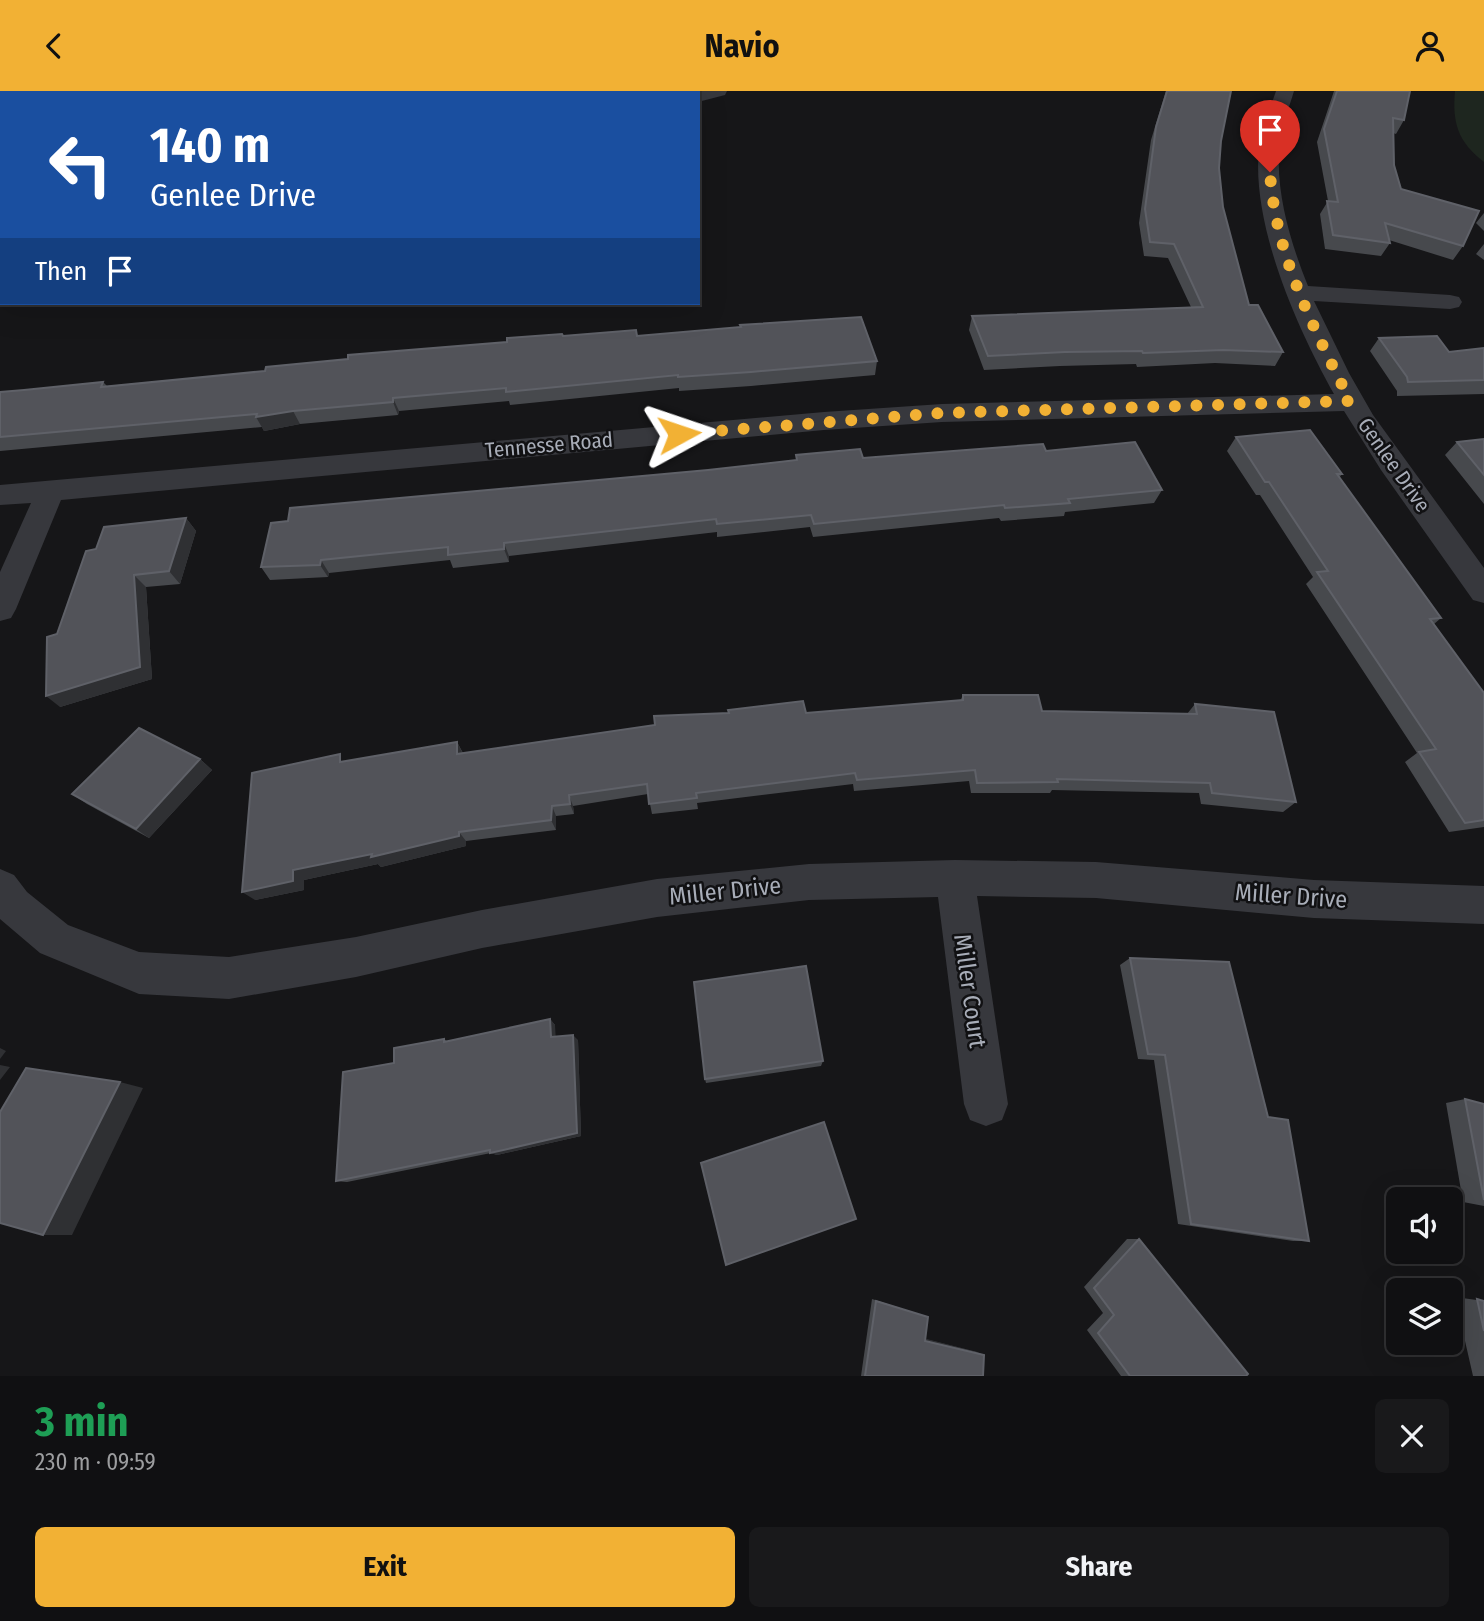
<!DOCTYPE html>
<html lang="en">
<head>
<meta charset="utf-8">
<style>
	:root { --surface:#101012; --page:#19191b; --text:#f1f3f6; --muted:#9c9d9f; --line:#303032; --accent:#f2b134 }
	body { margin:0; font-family:"Fira Sans Condensed",sans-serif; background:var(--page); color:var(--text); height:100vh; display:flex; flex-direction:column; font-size:26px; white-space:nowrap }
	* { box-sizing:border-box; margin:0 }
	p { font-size:23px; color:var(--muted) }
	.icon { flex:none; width:38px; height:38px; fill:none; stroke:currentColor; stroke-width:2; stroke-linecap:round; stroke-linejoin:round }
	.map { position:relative; height:1285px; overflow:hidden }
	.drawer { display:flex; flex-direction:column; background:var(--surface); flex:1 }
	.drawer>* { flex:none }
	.guide { position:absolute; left:0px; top:0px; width:700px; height:214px; box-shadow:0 7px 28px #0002,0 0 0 2px var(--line); background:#1a4fa0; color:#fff; overflow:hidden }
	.tools { position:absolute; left:1386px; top:1096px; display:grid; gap:14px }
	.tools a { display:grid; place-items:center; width:77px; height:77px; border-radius:10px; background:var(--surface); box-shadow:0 7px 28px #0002,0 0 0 2px var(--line); font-size:35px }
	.pin { position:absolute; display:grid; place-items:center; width:60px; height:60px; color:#fff; margin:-72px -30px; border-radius:50% 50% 50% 0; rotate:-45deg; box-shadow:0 0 7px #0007 }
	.pin .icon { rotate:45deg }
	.me { position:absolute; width:77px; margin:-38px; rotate:85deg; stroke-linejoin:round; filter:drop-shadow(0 0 5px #0008) }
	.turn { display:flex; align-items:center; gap:24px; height:147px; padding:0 35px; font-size:32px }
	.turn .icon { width:91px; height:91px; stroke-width:2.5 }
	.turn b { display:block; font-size:49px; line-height:60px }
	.then { display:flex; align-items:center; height:66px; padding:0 35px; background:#0003; gap:14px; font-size:26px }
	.round { display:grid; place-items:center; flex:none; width:74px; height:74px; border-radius:10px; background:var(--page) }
	.headline { display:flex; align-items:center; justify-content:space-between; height:119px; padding:0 35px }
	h1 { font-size:42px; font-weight:700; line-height:52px; color:#1e9e55 }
	.cta { display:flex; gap:14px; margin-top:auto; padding:14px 35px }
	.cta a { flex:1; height:80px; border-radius:10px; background:var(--accent); color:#111; font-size:28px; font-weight:700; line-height:80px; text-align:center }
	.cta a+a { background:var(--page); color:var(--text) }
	header { display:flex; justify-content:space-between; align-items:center; height:91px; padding:0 35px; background:var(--accent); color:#111; font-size:32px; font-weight:700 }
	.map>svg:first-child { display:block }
	.green { fill:#1e261f }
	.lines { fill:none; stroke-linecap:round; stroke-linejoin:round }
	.street { fill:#37383d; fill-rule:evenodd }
	.wall { fill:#47494d }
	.shaded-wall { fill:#2f3033 }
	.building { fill:#525359; stroke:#5f6168; stroke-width:2 }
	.route { stroke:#f2b134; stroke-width:12; stroke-dasharray:0 21.6 }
	.labels { text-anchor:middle; stroke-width:5; stroke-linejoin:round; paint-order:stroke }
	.far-street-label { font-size:21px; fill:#a8adb8; stroke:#111113 }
	.street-label { font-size:24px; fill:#a8adb8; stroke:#111113 }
</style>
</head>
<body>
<header><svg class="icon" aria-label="back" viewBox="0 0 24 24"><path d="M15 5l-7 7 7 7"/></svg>Navio<svg class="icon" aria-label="person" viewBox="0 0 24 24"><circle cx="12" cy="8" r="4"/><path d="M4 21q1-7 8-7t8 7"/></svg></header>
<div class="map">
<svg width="1484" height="1285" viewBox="0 0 1484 1285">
	<rect width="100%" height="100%" fill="#161618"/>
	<path class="green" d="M1455 0H1484V71C1458 51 1452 32 1455 0Z"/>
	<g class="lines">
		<path class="street" d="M695 0H727L725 4 698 11V2H691Z
			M1276 0H1294C1289 17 1282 34 1280 52 1274 98 1291 153 1308 195L1450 204 1459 206 1462 211 1459 216 1450 218 1314 210 1349 282 1373 324 1484 477V512L1473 509 1381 379 1344 320 942 331 824 339 61 409 16 518 11 527 0 530V481L31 412 0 414V394L824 321 942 313 1334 303C1297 237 1251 134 1259 57 1261 37 1270 19 1276 0Z
			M0 52H2V64H0Z
			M955 769 1096 771 1314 789 1484 795V833L1314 827 1096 807 977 805 1008 1013 1002 1029 986 1035 970 1029 964 1013 938 806 809 809 657 826 482 857 356 886 229 908 139 903 40 862 0 828V778L14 784 27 801 68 834 139 861 229 866 356 846 482 819 657 788 809 773Z"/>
	</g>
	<path class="wall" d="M1166 0H1231L1221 50 1219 77 1223 116 1249 214 1283 261 1275 275 1215 272 1137 276 1136 273 1060 275 984 279 969 239 972 225 1191 216 1168 167 1144 165 1139 132 1151 49Z
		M1334 0H1410L1404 29 1396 43 1393 42 1394 74 1401 98 1463 155 1453 169 1389 149 1390 152 1381 165 1325 158 1320 123 1328 110 1317 51Z
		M1484 122V140L1476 132Z
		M1484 153V169L1476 163Z
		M563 245H637L877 270 875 284 751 295 679 300V297L510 314 509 310 399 320 398 324 300 333 264 340 262 336 0 360V301L24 299 103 291 107 295 265 280 507 251Z
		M1379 247 1449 261 1484 257V303L1397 305V300L1370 260Z
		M1236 346 1342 383 1339 387 1441 527 1434 533 1484 602V736L1449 741 1405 671 1417 662 1306 493 1313 486 1260 404H1256L1227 360Z
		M1484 348V413L1445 364 1457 351Z
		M1046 360 1162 399 1154 412 1065 421 1064 425 1001 430 999 427 813 446 810 436 717 446V441L509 465V471L453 477 450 469 329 482 328 486 270 489 261 476 708 379 796 369V364L863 367Z
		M186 427 196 440 180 493 146 496 152 588 60 616 57 543 96 458Z
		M963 604 1042 620 1187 623 1195 613 1296 711 1283 721 1201 713 1199 702 1052 699 1050 702H971L969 690 854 700 853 693 697 712 698 718 652 723 648 703 573 715 574 723 556 725V739L466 750V755L381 776 378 773 304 789V799L255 809 345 670 457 651 463 662 806 622 960 610Z
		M200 668 212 679 149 747 87 713 72 703Z
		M1130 867 1268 1026 1309 1150H1293L1178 1133 1154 969 1138 968 1120 874Z
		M550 928 555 934V946L578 949 581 1045 497 1064 491 1062 347 1091 336 1090 394 972 444 948 447 950Z
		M823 970 821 975 706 992 705 988Z
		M1465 1008 1484 1013V1115L1463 1111 1446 1012Z
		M1127 1148H1139L1246 1285H1121L1087 1239 1103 1222 1084 1196Z
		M1455 1206 1484 1210V1285H1473Z
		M872 1208 922 1224 925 1248 977 1261 983 1285H861Z"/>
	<path class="shaded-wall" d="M393 307 399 320 398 324 393 311Z
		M293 320 300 333 264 340 256 326Z
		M186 427 196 440 180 493 169 480Z
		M504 452 509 465V471L504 458Z
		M321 469 329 482 328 486 320 474Z
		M134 484 146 496 152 588 60 616 46 605Z
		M457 651 463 663H457Z
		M200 668 212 679 149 747 136 738Z
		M569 704 573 715 574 723 570 713Z
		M552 715 556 725V739L551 729Z
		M459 741 466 750V755L381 776 378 773 304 789V799L255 809 242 801 293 779Z
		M550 928 555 934 556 951 551 946Z
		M573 944 578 949 581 1045 497 1064 490 1062Z
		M0 957 6 960 0 968Z
		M0 974 10 976 0 989Z
		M120 991 143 997 72 1144H43Z
		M919 1246 977 1261 984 1264 925 1250Z"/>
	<path class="building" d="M1167 0H1231L1221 50 1219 77 1223 116 1249 214H1258L1283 261 1223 259 1143 262 1142 260 1065 261 988 265 972 225 1203 216 1174 153 1150 151 1145 118 1156 36Z
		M1337 0H1410L1404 29 1393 27 1394 74 1401 98 1479 120 1463 155 1385 132 1390 152 1333 144 1327 110 1338 111 1324 38Z
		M861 226 877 270 751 281 678 286V284L506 301V297L393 307V311L293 320 256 326 257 323 0 346V301L24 299 103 291 101 296 265 280 266 276 348 268V264L507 251V247L562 243 563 245 636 239 637 245 741 236 740 234Z
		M1437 245 1449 261 1484 257V289L1408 291 1407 286 1379 247Z
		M1310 339 1342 383H1337L1441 527 1430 528 1484 602V729L1465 732 1419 661 1436 658 1317 481 1328 480 1269 391H1265L1236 346Z
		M1484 348V384L1457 351Z
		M1135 351 1162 399 1068 408 1070 412 1005 417 1004 414 814 433 811 424 717 433 716 428 504 452V458L448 464V456L321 469 320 474 261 476 271 432 288 430 290 417 708 379 797 369 796 364 860 358 863 367 1043 353 1046 360Z
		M186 427 169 480 134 484 140 576 46 605 47 546 57 543 86 460 96 458 104 436Z
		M963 604H1038L1042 620 1197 623 1195 613 1274 621 1296 711 1212 702 1210 692 1057 688 1058 691 977 692 975 679 857 689 855 682 696 702 697 707 649 713 647 693 569 704 570 713 552 715 551 729 459 741V745L371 766 372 763 293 779V790L242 801 252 682 340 663V671L457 651V663L655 634 654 625 729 622 728 619 803 610 806 622 963 609Z
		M139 637 200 668 136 738 72 703Z
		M1130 867 1229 871 1268 1026 1288 1029 1309 1150 1191 1133 1165 964 1148 963Z
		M806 875 823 970 705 988 694 891Z
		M550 928 551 946 573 944 577 1042 490 1062V1059L336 1090 343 981 394 972V957L444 948V951Z
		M26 977 120 991 43 1144 0 1132V1021Z
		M1465 1008 1484 1013V1109Z
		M824 1031 856 1128 726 1174 701 1072Z
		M1139 1148 1248 1283 1246 1285H1130L1098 1242 1114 1224 1094 1197Z
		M1477 1208 1484 1210V1240Z
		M876 1210 928 1226 925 1250 984 1264 983 1285H865Z"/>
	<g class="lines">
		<path class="route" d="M679 343 942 322 1350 310C1314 237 1275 164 1270 81"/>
	</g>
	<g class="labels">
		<g class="far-street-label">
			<text transform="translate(549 354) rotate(-5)" y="7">Tennesse Road</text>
			<text transform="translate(1394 374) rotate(55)" y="7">Genlee Drive</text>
		</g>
		<g class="street-label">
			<text transform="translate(725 800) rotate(-6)" y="8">Miller Drive</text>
			<text transform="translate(1291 805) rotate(4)" y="8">Miller Drive</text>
			<text transform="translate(970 900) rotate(82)" y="8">Miller Court</text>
		</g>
	</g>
</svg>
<div class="tools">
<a><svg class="icon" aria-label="sound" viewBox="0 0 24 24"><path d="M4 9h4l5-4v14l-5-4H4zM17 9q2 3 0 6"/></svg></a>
<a><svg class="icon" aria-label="layers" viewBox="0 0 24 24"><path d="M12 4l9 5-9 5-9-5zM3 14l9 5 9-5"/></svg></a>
</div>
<div class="pin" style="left:1270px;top:81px;background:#d93025"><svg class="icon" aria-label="arrive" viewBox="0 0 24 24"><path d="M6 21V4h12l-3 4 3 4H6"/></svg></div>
<svg class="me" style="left:679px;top:343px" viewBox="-20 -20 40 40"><path d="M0-17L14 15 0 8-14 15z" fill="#f2b134" stroke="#fff" stroke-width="4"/></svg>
<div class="guide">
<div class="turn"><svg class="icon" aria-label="left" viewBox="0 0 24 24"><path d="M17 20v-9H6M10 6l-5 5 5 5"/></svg><div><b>140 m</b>Genlee Drive</div></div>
<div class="then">Then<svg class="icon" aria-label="arrive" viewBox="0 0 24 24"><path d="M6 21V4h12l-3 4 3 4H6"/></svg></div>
</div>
</div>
<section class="drawer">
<div class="headline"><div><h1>3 min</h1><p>230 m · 09:59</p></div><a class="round"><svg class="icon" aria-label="close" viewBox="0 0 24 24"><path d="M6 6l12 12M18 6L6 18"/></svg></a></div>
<div class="cta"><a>Exit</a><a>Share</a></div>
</section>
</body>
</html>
